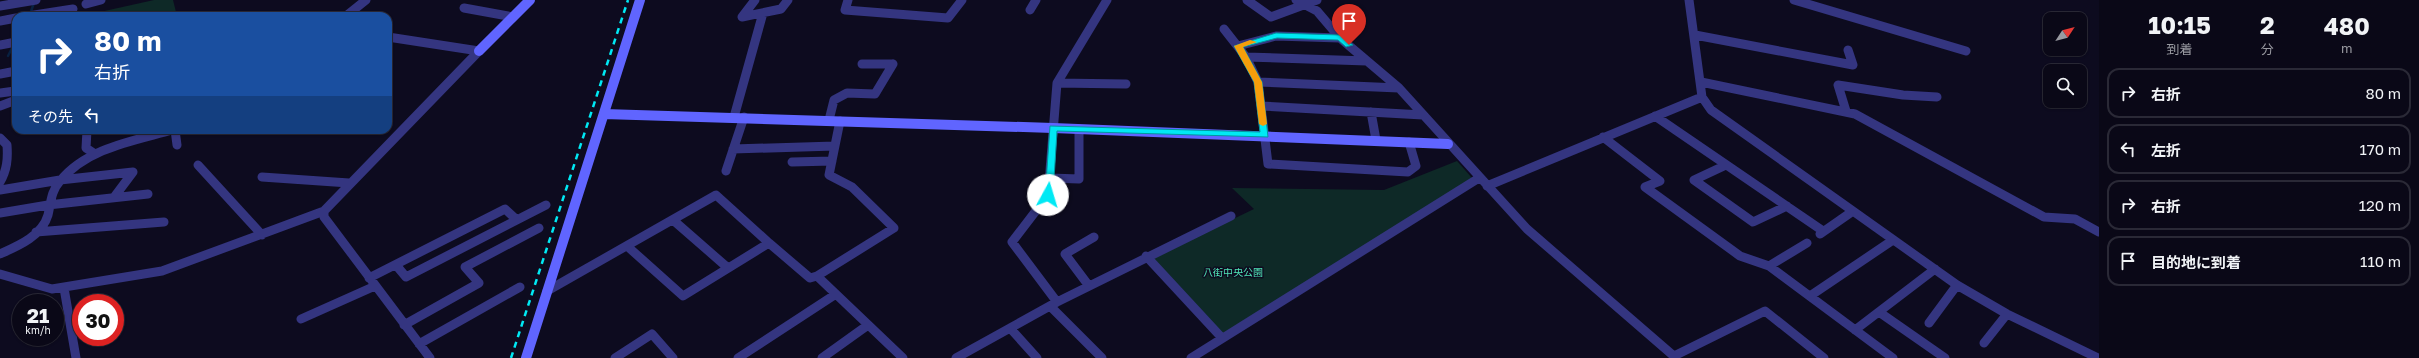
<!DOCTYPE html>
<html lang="ja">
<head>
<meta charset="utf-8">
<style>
	:root { --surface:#0a0817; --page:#131120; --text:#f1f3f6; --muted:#999aa1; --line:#2a2936 }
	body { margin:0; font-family:"Golos Text","Noto Sans JP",sans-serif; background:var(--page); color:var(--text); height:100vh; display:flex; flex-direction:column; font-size:15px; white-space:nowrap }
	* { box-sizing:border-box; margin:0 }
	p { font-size:13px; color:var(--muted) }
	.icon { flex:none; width:22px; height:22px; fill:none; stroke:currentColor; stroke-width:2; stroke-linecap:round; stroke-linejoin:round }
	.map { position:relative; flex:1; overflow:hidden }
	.side { display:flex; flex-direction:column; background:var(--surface); width:320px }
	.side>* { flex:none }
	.top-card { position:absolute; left:12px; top:12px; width:380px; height:122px; border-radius:12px; box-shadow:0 1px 3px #0004,0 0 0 1px var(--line); background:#1a4fa0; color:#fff; overflow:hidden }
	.needle { width:26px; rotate:54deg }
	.controls { position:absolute; left:2043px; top:12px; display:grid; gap:8px }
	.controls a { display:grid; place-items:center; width:44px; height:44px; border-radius:8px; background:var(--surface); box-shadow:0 1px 3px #0004,0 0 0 1px var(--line); font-size:20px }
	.speed { position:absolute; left:12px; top:294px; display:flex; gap:8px; font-size:20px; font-weight:700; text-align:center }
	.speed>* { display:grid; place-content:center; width:52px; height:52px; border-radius:50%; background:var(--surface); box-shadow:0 1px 3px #0004,0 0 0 1px var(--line); line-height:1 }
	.speed small { font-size:10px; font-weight:400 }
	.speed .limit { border:6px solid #d22; background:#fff; color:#111 }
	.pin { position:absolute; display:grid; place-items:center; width:34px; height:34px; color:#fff; margin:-41px -17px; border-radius:50% 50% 50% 0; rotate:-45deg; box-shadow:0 0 4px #0007 }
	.pin .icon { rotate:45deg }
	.me { position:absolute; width:44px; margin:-22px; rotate:6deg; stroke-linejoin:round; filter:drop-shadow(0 0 3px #0008) }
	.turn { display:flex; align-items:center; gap:14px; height:84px; padding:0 16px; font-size:18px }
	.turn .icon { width:52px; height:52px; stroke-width:2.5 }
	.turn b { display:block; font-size:28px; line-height:34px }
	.then { display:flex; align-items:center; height:38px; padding:0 16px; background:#0003; gap:8px; font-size:15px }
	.eta { display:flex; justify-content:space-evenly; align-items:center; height:68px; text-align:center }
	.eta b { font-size:24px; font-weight:700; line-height:28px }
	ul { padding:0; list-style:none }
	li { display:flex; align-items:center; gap:12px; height:50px; margin:0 8px 6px; padding:0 8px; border:2px solid var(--line); border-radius:12px }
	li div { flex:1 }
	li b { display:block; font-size:15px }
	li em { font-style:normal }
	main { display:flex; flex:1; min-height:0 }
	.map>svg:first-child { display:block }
	.green { fill:#0e2927 }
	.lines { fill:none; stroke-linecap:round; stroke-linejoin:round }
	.stream { stroke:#082041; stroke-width:2.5 }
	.street { stroke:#343580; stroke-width:9 }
	.secondary { stroke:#6065ff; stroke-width:10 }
	.rail { stroke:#00e9f4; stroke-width:2.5; stroke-dasharray:6 5; stroke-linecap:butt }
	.route { fill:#00e9f4; stroke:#00979f }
	.slow { fill:#f59e0b }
	.labels { text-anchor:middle; stroke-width:3; stroke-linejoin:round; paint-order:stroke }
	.park-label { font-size:10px; fill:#50e4b7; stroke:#0d0b1f }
</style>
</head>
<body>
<main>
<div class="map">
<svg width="2099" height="358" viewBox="0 0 2099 358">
	<rect width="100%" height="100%" fill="#0d0b1f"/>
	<path class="green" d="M154 0H173L177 16H82Z
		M1457 161 1472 178 1223 335 1152 258 1254 209 1232 188 1384 190Z"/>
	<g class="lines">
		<path class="stream" d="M30 14 34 3
			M8 56 14 44"/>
		<path class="street" d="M755 0 742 17 781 9 788 0
			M848 0 845 10 948 18 962 0
			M1247 0 1271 17 1317 0
			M1296 0 1317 11 1340 38 1399 88 1527 229 1676 358
			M1794 0 1966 51
			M86 4 101 0
			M0 6 36 0
			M464 8 513 17
			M1030 10 1036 0
			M28 16 73 9
			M346 16 366 0
			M0 21 16 18
			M1224 29 1246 57 1258 82 1268 164 1408 172 1416 166 1409 142
			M1695 35 1853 65 1848 50
			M388 37 479 51
			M0 45 16 42
			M1238 46 1276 36 1340 38
			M1246 57 1367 61
			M862 64H893
			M0 74 16 71
			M1258 82 1399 88
			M1701 82 1855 114 2044 217 2075 219 2099 232
			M1057 83 1126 84
			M0 93 15 91
			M1702 97 1711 110 1957 285 2007 314 2098 358
			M0 106 16 100
			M1261 106 1423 115
			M1846 111 1838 85 1903 95 1937 97
			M1371 112 1376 140
			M1655 116 1823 231
			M734 117 763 13
			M829 120 834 100 847 93 875 94 893 64
			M840 121 829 175 852 187 894 228 817 276 903 358
			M87 130 86 148 95 154
			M175 130 177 145
			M1603 137 1660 181 1645 187 1740 256 1769 266 1893 358
			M0 138 7 145C8 159 7 170 0 182
			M733 149 835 146
			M792 162 832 161
			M198 165 262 235
			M1726 165 1694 180 1753 222 1787 206
			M726 171 744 117
			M262 177 349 183
			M1050 178 1079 179V129
			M1487 186 1702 97 1689 0
			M0 190 60 180 133 172 115 196
			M0 213 48 205 148 194
			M673 220 728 268
			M36 232 164 222
			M1820 234 1853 211
			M769 243 810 278 817 276
			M0 254C18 246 42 236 48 215 51 202 51 191 60 181 87 148 133 141 172 130
			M1146 256 1222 338
			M396 265 406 277 546 205
			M1769 266 1807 243
			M0 274 52 289 162 271 324 211
			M369 278 505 209 517 220
			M1089 286 1065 254 1094 237
			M64 288 76 358
			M547 291 716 195 769 243 683 296 627 246
			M1810 296 1893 240
			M1057 302 1012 242 1048 195 1057 83 1107 0
			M1050 306 1102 358
			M1879 312 1945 358
			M301 319 375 286
			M1929 323 1957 285
			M404 325 479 283 465 267 539 228
			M1010 328 1037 358
			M1855 330 1935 269
			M1984 343 2007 314
			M419 344 520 287
			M1674 356 1765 311 1824 358
			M430 358 324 217V211L479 51
			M615 358 652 334 673 358
			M738 358 836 294
			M822 358 868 325
			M956 358 1057 302 1231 216
			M1191 358 1479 178"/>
		<path class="secondary" d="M479 51 530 0
			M604 114 1053 128 1448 144
			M526 358 640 0"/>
		<path class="rail" d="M511 358 628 0"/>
	</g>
	<path class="route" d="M1276 33 1340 35 1353 45 1346 47 1338 40 1277 38 1243 47 1262 82 1268 137 1057 131 1053 195 1048 198 1045 197 1050 126 1260 132 1254 82 1234 46Z"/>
	<path class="slow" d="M1250 40 1257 42 1243 47 1262 82 1267 124 1263 126 1259 124 1254 82 1234 46Z"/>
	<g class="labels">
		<g class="park-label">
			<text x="1233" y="276">八街中央公園</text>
		</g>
	</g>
</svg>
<div class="controls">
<a><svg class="needle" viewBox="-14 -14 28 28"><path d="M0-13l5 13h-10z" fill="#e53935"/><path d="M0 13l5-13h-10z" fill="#999aa1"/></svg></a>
<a><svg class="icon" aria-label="search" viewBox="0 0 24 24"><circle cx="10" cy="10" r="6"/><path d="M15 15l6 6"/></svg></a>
</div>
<div class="speed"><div>21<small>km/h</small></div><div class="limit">30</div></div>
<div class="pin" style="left:1349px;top:45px;background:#d93025"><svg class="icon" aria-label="arrive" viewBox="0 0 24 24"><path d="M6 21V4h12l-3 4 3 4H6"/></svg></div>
<svg class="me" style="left:1048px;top:195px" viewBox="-20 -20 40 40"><circle r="19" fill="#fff"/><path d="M0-13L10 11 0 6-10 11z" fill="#00e9f4"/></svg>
<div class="top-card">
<div class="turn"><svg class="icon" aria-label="right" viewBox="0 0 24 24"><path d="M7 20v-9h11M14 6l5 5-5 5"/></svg><div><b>80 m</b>右折</div></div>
<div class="then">その先<svg class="icon" aria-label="left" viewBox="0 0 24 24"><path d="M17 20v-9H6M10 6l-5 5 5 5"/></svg></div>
</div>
</div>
<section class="side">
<div class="eta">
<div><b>10:15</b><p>到着</p></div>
<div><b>2</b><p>分</p></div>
<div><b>480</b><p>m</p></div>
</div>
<ul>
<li><svg class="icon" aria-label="right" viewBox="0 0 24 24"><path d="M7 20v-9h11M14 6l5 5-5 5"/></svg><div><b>右折</b></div><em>80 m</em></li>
<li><svg class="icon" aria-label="left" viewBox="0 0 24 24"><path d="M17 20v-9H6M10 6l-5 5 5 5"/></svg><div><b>左折</b></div><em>170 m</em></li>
<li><svg class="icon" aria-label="right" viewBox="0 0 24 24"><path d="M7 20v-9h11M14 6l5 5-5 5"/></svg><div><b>右折</b></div><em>120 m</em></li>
<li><svg class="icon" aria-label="arrive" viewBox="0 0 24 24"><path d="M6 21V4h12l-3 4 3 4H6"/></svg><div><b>目的地に到着</b></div><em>110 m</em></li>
</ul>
</section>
</main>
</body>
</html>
